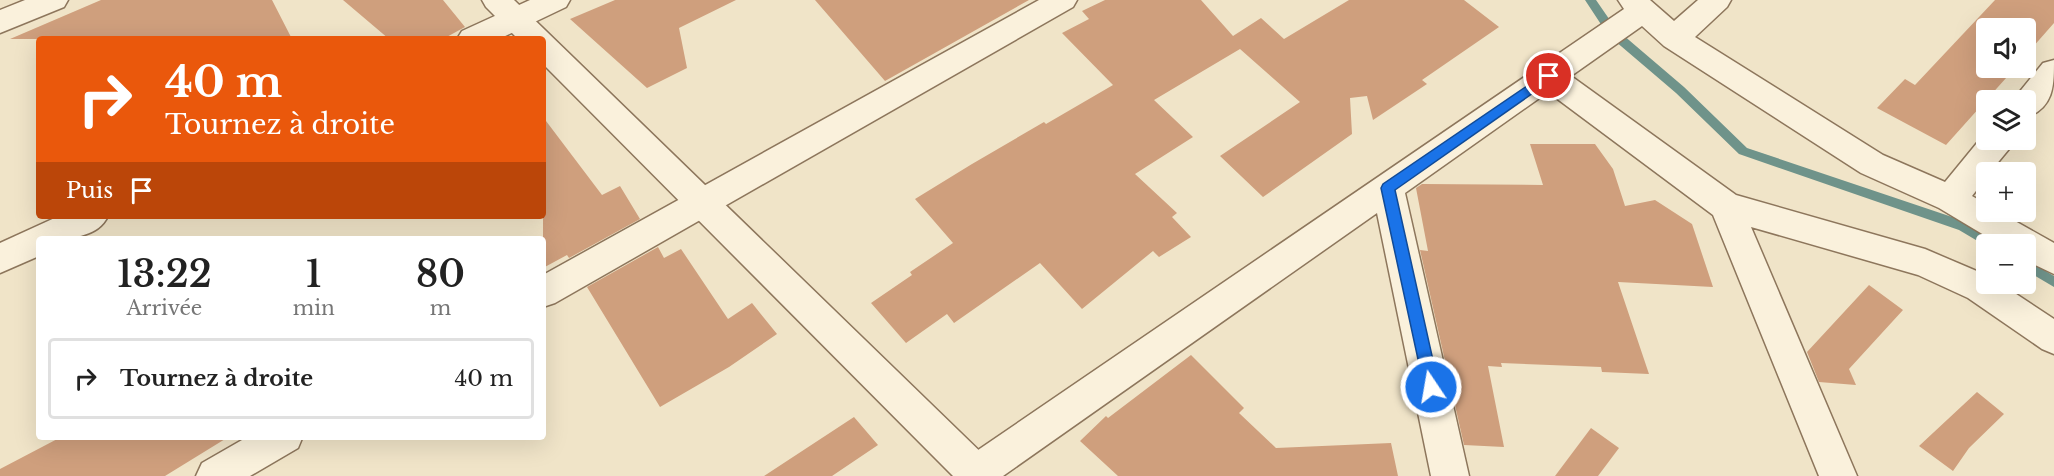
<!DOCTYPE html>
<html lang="fr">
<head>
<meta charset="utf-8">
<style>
	:root { --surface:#fff; --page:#f2f2f2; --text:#222; --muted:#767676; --line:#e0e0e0 }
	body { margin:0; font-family:"Libre Baskerville",serif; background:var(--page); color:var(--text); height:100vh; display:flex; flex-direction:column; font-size:22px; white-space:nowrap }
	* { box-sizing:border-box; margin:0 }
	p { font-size:20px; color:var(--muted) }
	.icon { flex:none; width:33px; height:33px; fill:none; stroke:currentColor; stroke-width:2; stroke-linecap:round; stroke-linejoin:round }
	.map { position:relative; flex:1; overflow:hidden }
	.drawer { position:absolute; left:36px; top:236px; width:510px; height:204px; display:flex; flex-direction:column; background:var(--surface); border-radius:6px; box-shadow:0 6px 24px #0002 }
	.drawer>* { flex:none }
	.hud { position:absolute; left:36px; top:36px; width:510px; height:183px; border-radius:6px; box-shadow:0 6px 24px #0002; background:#ea580c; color:#fff; overflow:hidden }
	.controls { position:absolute; left:1976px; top:18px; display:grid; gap:12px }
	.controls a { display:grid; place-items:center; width:60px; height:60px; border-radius:6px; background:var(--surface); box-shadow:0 6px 24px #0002; font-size:30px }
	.pin { position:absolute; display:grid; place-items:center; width:51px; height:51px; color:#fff; margin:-26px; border:3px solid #fff; border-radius:50%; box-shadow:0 2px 6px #0007 }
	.me { position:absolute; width:66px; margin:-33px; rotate:348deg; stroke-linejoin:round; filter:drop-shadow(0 0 4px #0008) }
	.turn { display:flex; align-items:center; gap:21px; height:126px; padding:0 30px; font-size:27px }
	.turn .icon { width:78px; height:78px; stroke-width:2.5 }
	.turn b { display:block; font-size:42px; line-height:51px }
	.then { display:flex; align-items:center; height:57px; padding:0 30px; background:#0003; gap:12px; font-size:22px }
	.eta { display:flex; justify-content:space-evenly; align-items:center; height:102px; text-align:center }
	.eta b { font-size:36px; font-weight:600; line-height:42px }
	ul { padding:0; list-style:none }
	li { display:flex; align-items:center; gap:18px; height:81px; margin:0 12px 9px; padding:0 18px; border:3px solid var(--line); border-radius:6px }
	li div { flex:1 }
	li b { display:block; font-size:22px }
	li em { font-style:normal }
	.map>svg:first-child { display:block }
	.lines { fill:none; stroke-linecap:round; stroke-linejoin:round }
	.stream { fill:#6f938a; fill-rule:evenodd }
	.building { fill:#cf9f7d }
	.minor-casing { stroke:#8d765c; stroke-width:3 }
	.tertiary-casing { stroke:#8d765c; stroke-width:3 }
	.minor { fill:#faf1dc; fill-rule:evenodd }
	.tertiary { fill:#faf1dc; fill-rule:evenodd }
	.route { fill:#1a73e8; stroke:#114b97; stroke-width:1.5 }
</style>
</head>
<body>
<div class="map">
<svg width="2054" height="476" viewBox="0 0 2054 476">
	<rect width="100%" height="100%" fill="#f0e4c8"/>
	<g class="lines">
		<path class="stream" d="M1585 0H1596L1616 29 1684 87 1747 148 1967 222 1997 240 1999 244 1986 246 1959 230 1739 154 1676 93 1608 35Z
			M2025 259 2054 276V287L2025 270Z"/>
	</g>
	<path class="building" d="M101 0H272L292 39H10Z
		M343 0H443L465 27 443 39H389Z
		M615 0H736L679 28 687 68 647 88 570 19Z
		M815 0H1029L885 81Z
		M1105 0H1201L1233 36 1261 18 1284 39 1349 0H1464L1499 27 1422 80 1427 84 1373 120 1367 96 1350 98 1352 134 1263 197 1220 156 1300 102 1240 49 1154 100 1193 137 1135 174 1177 213 1172 217 1191 237 1159 257 1153 251 1082 309 1040 263 954 323 947 314 906 343 871 303 912 275 910 272 953 243 915 199 972 164 1044 122 1046 124 1113 85 1062 33 1089 19 1082 11Z
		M1995 0H2054V23L2025 56V28H1986V68H2015L1946 145 1877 108 1905 79 1915 85Z
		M543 117 602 195 620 186 640 219 569 258 567 255 543 268Z
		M1530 144H1595L1613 169 1625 206 1655 200 1692 224 1713 287 1618 282 1649 374 1602 372 1601 367 1501 363 1502 367 1488 366 1504 447 1464 445 1420 250 1428 251 1416 188 1422 184 1543 185Z
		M658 247 664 258 681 249 728 319 752 303 777 334 729 367 660 407 587 287Z
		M1869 285 1903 310 1849 369 1856 385 1819 382 1807 352Z
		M1191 355 1244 408 1239 413 1276 448 1391 443 1398 476H1118L1080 441 1106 416 1108 418Z
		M1977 392 2004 414 1969 448 1953 471 1919 446Z
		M854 417 878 445 832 476H764Z
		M1591 428 1619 448 1598 476H1555Z
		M63 436H230L165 476H0V469Z"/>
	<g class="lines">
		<defs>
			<path id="minor" d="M25 0H68L64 7 0 33V10Z
				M530 0H570L566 7 499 39H457L462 31Z
				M1039 0H1077L1073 7 555 303 543 307V275Z
				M1618 0H1650L1674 21 1698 0H1731L1727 7 1695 37 1883 155 1945 182 1986 132V140H2013L2009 149 1990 172H1986V178L1972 196 1986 204V212H1999L2054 243V274L2025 260V244H1999L1939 208 1861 173 1664 46 1642 26 1571 76 1736 195 1925 249 1986 275V284H2001L2054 319V354L2042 349 1968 298 1918 275 1751 227 1857 476H1819L1713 215 1548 92 1405 193 1469 476H1431L1377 213 1003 476H953L959 463 1624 9Z
				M2054 60C2054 86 2054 108 2025 118V100H2013L2043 63Z
				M59 216H108C96 241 63 238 39 238V256L0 273V243Z
				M249 436H303L298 448 250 476H196L202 463Z"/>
			<path id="tertiary" d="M482 0H514L992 463 998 476H953L543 64V39H518L486 7Z"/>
		</defs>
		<use href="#minor" class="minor-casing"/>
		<use href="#tertiary" class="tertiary-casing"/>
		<use href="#minor" class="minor"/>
		<use href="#tertiary" class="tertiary"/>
	</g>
	<path class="route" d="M1549 71 1553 73 1555 76 1553 79 1395 190 1439 387 1436 392 1431 394 1426 392 1424 387 1381 188 1383 184Z"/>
</svg>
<div class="controls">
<a><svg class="icon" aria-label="sound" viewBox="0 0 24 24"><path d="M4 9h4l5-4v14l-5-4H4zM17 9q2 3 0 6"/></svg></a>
<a><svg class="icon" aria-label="layers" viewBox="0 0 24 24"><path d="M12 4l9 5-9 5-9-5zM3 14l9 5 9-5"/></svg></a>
<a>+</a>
<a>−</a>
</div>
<div class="pin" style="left:1549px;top:76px;background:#d93025"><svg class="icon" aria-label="arrive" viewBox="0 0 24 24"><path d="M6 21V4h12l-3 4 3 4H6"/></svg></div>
<svg class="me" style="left:1431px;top:387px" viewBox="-20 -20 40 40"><circle r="17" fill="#1a73e8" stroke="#fff" stroke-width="3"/><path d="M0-11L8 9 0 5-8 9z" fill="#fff"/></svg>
<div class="hud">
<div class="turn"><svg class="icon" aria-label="right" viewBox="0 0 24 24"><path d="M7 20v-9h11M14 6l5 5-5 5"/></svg><div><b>40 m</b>Tournez à droite</div></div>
<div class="then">Puis<svg class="icon" aria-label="arrive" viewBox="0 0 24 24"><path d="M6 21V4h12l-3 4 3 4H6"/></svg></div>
</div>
<section class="drawer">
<div class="eta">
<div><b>13:22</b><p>Arrivée</p></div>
<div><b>1</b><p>min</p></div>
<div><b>80</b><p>m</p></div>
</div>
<ul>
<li><svg class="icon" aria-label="right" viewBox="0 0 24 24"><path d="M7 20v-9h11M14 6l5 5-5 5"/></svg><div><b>Tournez à droite</b></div><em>40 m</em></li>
</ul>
</section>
</div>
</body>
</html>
